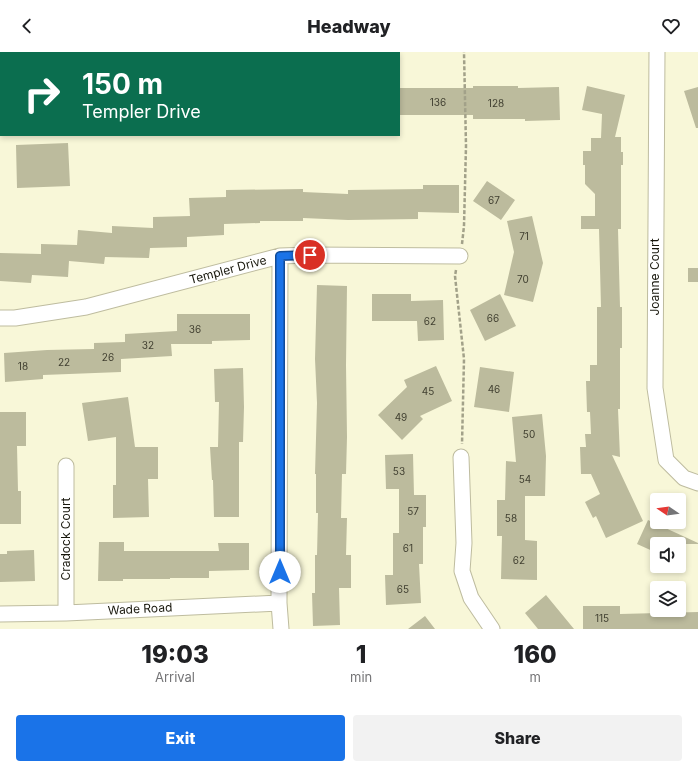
<!DOCTYPE html>
<html lang="en">
<head>
<meta charset="utf-8">
<style>
	:root { --surface:#fff; --page:#f2f2f2; --text:#202124; --muted:#757577; --accent:#1a73e8 }
	body { margin:0; font-family:Inter,sans-serif; background:var(--page); color:var(--text); height:100vh; display:flex; flex-direction:column; font-size:15px; white-space:nowrap }
	* { box-sizing:border-box; margin:0 }
	p { font-size:13px; color:var(--muted) }
	.icon { flex:none; width:22px; height:22px; fill:none; stroke:currentColor; stroke-width:2; stroke-linecap:round; stroke-linejoin:round }
	.map { position:relative; height:577px; overflow:hidden }
	.details { display:flex; flex-direction:column; background:var(--surface); flex:1 }
	.details>* { flex:none }
	.top-card { position:absolute; left:0px; top:0px; width:400px; height:84px; box-shadow:0 2px 6px #0003; background:#0b6e4f; color:#fff; overflow:hidden }
	.needle { width:26px; rotate:283deg }
	.buttons { position:absolute; left:650px; top:441px; display:grid; gap:8px }
	.buttons a { display:grid; place-items:center; width:36px; height:36px; border-radius:4px; background:var(--surface); box-shadow:0 2px 6px #0003; font-size:20px }
	.pin { position:absolute; display:grid; place-items:center; width:34px; height:34px; color:#fff; margin:-17px; border:2px solid #fff; border-radius:50%; box-shadow:0 1px 4px #0007 }
	.me { position:absolute; width:44px; margin:-22px; rotate:0deg; stroke-linejoin:round; filter:drop-shadow(0 0 3px #0008) }
	.turn { display:flex; align-items:center; gap:14px; height:84px; padding:0 16px; font-size:18px }
	.turn .icon { width:52px; height:52px; stroke-width:2.5 }
	.turn b { display:block; font-size:28px; line-height:34px }
	.eta { display:flex; justify-content:space-evenly; align-items:center; height:68px; text-align:center }
	.eta b { font-size:24px; font-weight:800; line-height:28px }
	.primary-button { display:flex; gap:8px; margin-top:auto; padding:8px 16px }
	.primary-button a { flex:1; height:46px; border-radius:4px; background:var(--accent); color:#fff; font-size:16px; font-weight:800; line-height:46px; text-align:center }
	.primary-button a+a { background:var(--page); color:var(--text) }
	header { display:flex; justify-content:space-between; align-items:center; height:52px; padding:0 16px; background:var(--surface); font-size:18px; font-weight:800 }
	.map>svg:first-child { display:block }
	.building { fill:#bcbb9d }
	.lines { fill:none; stroke-linecap:round; stroke-linejoin:round }
	.street-casing { stroke:#bebc9f; stroke-width:17 }
	.path { stroke:#a2a189; stroke-width:2.5; stroke-dasharray:4 2; stroke-linecap:butt }
	.street { stroke:#fff; stroke-width:15 }
	.route-casing { stroke:#114b97; stroke-width:10 }
	.route { stroke:#1a73e8; stroke-width:7 }
	.labels { text-anchor:middle; stroke-width:3; stroke-linejoin:round; paint-order:stroke }
	.number-label { font-size:10px; fill:#403f30 }
	.street-label { font-size:12px; fill:#17160b; stroke:#fff }
</style>
</head>
<body>
<header><svg class="icon" aria-label="back" viewBox="0 0 24 24"><path d="M15 5l-7 7 7 7"/></svg>Headway<svg class="icon" aria-label="heart" viewBox="0 0 24 24"><path d="M12 20l-8-8c-3-5 5-10 8-4 3-6 11-1 8 4z"/></svg></header>
<div class="map">
<svg width="698" height="577" viewBox="0 0 698 577">
	<rect width="100%" height="100%" fill="#f8f7d8"/>
	<path class="building" d="M473 34H518V36L559 35 560 68 525 69V67H473V63H399V36H473Z
		M587 34 625 43 615 85H621V100H623V113H621V177H618L620 255H622V296H620V357H618L620 405 612 403 643 469 606 486 596 464 593 466 585 450 600 442 591 422H581L580 395H586L585 382H591L590 360H587L586 329H590V313H597V255H601L599 177H581V164H595V142L585 132V113H583V99H591V86H601L602 62 582 58Z
		M698 35V76H696L684 39Z
		M68 91 70 134 17 136 16 93Z
		M487 129 515 148 501 168 473 149Z
		M423 133H459V161L418 160V167L348 168 303 166V169H260V171L224 172V183L187 185V195L150 196 149 206 105 205 104 212 69 209 68 225 32 223 31 231 0 229V201L41 202V192L77 193 78 178 112 181V174L153 176V165L190 164 189 146 226 145V138L303 137V140L348 142V138L423 137Z
		M532 164 543 211 533 250 504 243 514 200 507 169Z
		M688 216H698V230H688Z
		M317 233 347 234 346 313 347 385 346 422H342L341 466H347L346 503H351V536H339L340 573 313 574 312 541H315V503H317L318 461H316V422H315L317 351 315 307Z
		M372 242H411V249L443 248 444 288 418 289 417 269H372Z
		M500 242 516 274 485 289 470 258Z
		M177 262H250V288L212 289V292H171L172 304 121 307V320L43 323V327L5 330 4 301 47 298 94 297V291L125 290V282L177 279Z
		M436 314 452 349 420 364 423 367 402 388 378 363 407 335 404 328Z
		M480 315 514 320 509 360 474 355Z
		M243 316 244 355 243 390H239V465H214L213 428H212L210 395H218L219 350H215L214 317Z
		M128 345 135 395H158V427H148L149 465 113 466V433H116V385L88 389 82 351Z
		M0 360H26V394H17L18 439H21V472H0Z
		M542 362 546 404 545 444H525V488L537 489V528L501 527 502 484H497V448H505L506 409 516 410 512 365Z
		M413 402 414 443H426V475H423V512H419L421 551 386 553 385 523H393V481H399V437H386L385 403Z
		M648 468 698 491V492H657V501L637 492Z
		M99 490H124V499H219L218 491H249V518L209 519V526H170V527H123V529H98Z
		M34 498 35 529 0 530V502H7V499Z
		M546 543 574 577H538L525 561Z
		M583 554H620V562L698 560V577H583Z
		M425 564 435 577H408Z"/>
	<g class="lines">
		<defs>
			<path id="street" d="M657 0 655 336 666 408 684 426 698 431
				M280 204 279 551 281 577
				M0 266H15L86 255 280 204 310 203 460 204
				M461 405 464 491 462 519 471 546 492 577
				M66 414V561
				M0 562 66 561 279 551"/>
		</defs>
		<use href="#street" class="street-casing"/>
		<path class="path" d="M462 192 464 174 466 94 464 0
			M456 218 455 224 464 307 462 392"/>
		<use href="#street" class="street"/>
	</g>
	<g class="lines">
		<defs>
			<path id="route" d="M280 520V204L310 203"/>
		</defs>
		<use href="#route" class="route-casing"/>
		<use href="#route" class="route"/>
	</g>
	<g class="labels">
		<g class="number-label">
			<text x="438" y="54">136</text>
			<text x="496" y="55">128</text>
			<text x="494" y="152">67</text>
			<text x="524" y="188">71</text>
			<text x="523" y="231">70</text>
			<text x="493" y="270">66</text>
			<text x="430" y="273">62</text>
			<text x="195" y="281">36</text>
			<text x="148" y="297">32</text>
			<text x="108" y="309">26</text>
			<text x="64" y="314">22</text>
			<text x="23" y="318">18</text>
			<text x="494" y="341">46</text>
			<text x="428" y="343">45</text>
			<text x="401" y="369">49</text>
			<text x="529" y="386">50</text>
			<text x="399" y="423">53</text>
			<text x="525" y="431">54</text>
			<text x="413" y="463">57</text>
			<text x="511" y="470">58</text>
			<text x="408" y="500">61</text>
			<text x="519" y="512">62</text>
			<text x="403" y="541">65</text>
			<text x="602" y="570">115</text>
		</g>
		<g class="street-label">
			<text transform="translate(228 218) rotate(-15)" y="4">Templer Drive</text>
			<text transform="translate(655 225) rotate(-90)" y="4">Joanne Court</text>
			<text transform="translate(66 487) rotate(-90)" y="4">Cradock Court</text>
			<text transform="translate(140 557) rotate(-3)" y="4">Wade Road</text>
		</g>
	</g>
</svg>
<div class="buttons">
<a><svg class="needle" viewBox="-14 -14 28 28"><path d="M0-13l5 13h-10z" fill="#e53935"/><path d="M0 13l5-13h-10z" fill="#757577"/></svg></a>
<a><svg class="icon" aria-label="sound" viewBox="0 0 24 24"><path d="M4 9h4l5-4v14l-5-4H4zM17 9q2 3 0 6"/></svg></a>
<a><svg class="icon" aria-label="layers" viewBox="0 0 24 24"><path d="M12 4l9 5-9 5-9-5zM3 14l9 5 9-5"/></svg></a>
</div>
<div class="pin" style="left:310px;top:203px;background:#d93025"><svg class="icon" aria-label="arrive" viewBox="0 0 24 24"><path d="M6 21V4h12l-3 4 3 4H6"/></svg></div>
<svg class="me" style="left:280px;top:520px" viewBox="-20 -20 40 40"><circle r="19" fill="#fff"/><path d="M0-13L10 11 0 6-10 11z" fill="#1a73e8"/></svg>
<div class="top-card">
<div class="turn"><svg class="icon" aria-label="right" viewBox="0 0 24 24"><path d="M7 20v-9h11M14 6l5 5-5 5"/></svg><div><b>150 m</b>Templer Drive</div></div>
</div>
</div>
<section class="details">
<div class="eta">
<div><b>19:03</b><p>Arrival</p></div>
<div><b>1</b><p>min</p></div>
<div><b>160</b><p>m</p></div>
</div>
<div class="primary-button"><a>Exit</a><a>Share</a></div>
</section>
</body>
</html>
